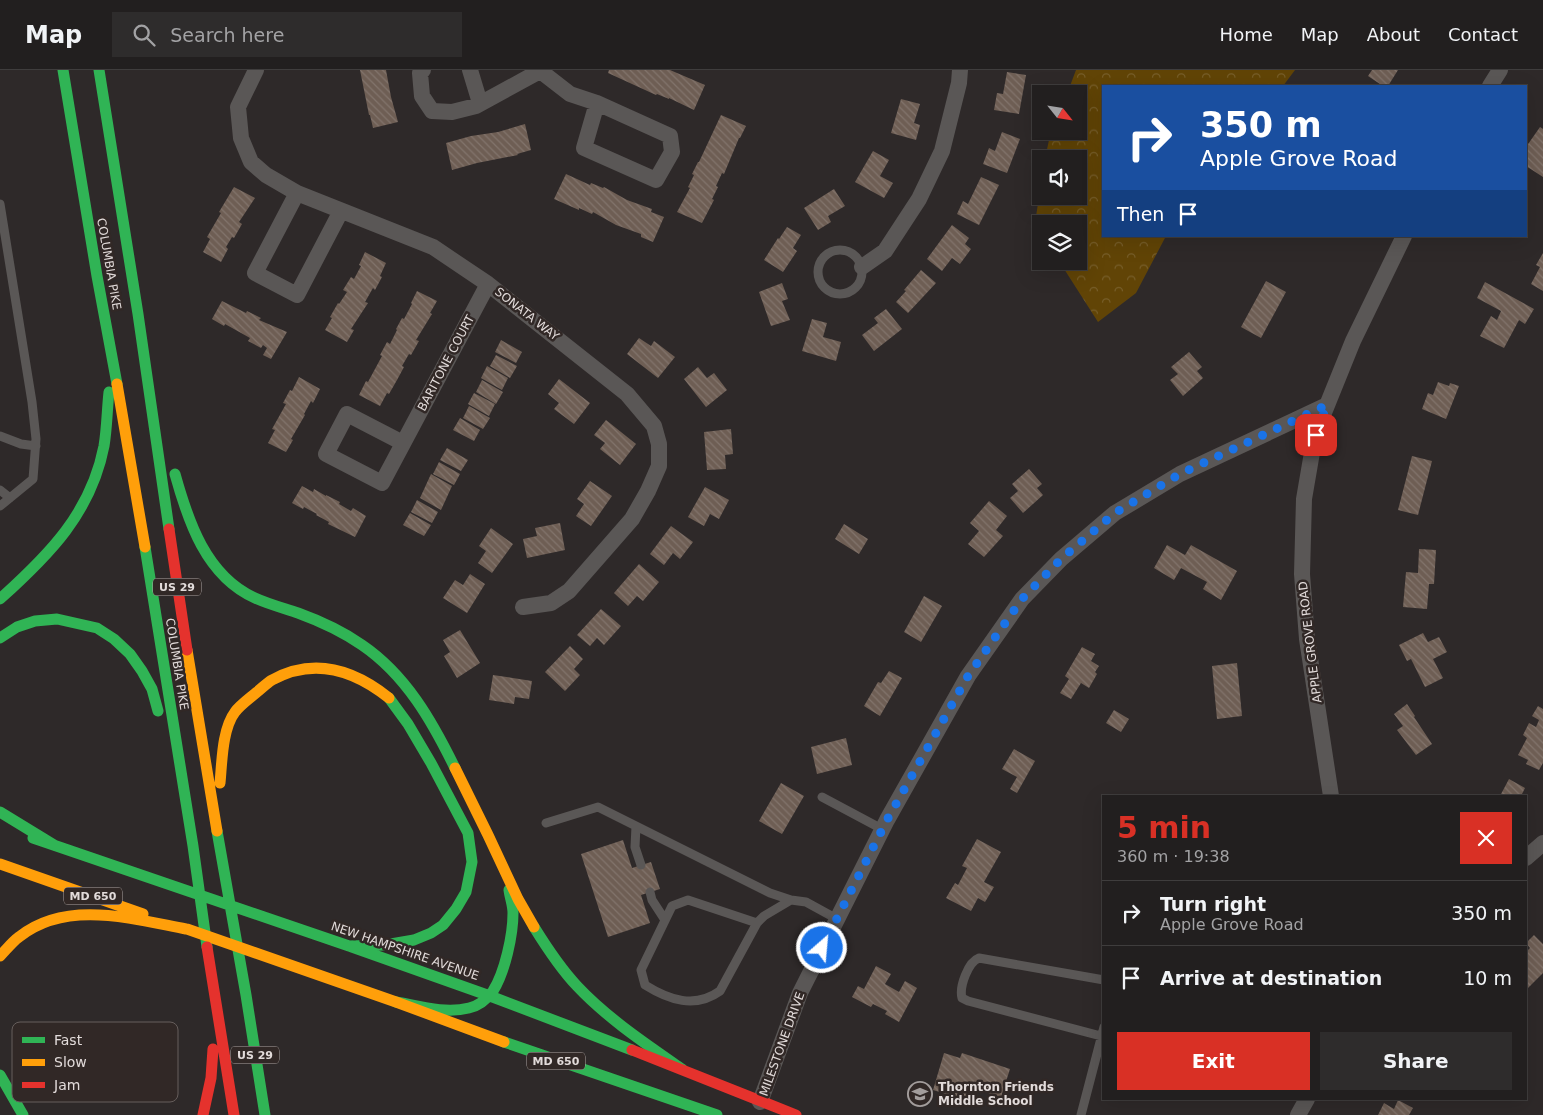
<!DOCTYPE html>
<html lang="en">
<head>
<meta charset="utf-8">
<style>
	:root { --surface:#221f1f; --page:#2e2c2c; --text:#f1f3f6; --muted:#a2a2a4; --line:#3f3d3d; --accent:#d93025 }
	body { margin:0; font-family:"DejaVu Sans",sans-serif; background:var(--page); color:var(--text); height:100vh; display:flex; flex-direction:column; font-size:19px; white-space:nowrap }
	* { box-sizing:border-box; margin:0 }
	p { font-size:16px; color:var(--muted) }
	.icon { flex:none; width:28px; height:28px; fill:none; stroke:currentColor; stroke-width:2; stroke-linecap:round; stroke-linejoin:round }
	.map { position:relative; flex:1; overflow:hidden }
	.drawer { position:absolute; left:1102px; top:725px; width:425px; height:305px; display:flex; flex-direction:column; background:var(--surface); border-radius:0px; box-shadow:0 5px 20px #0002,0 0 0 1px var(--line) }
	.drawer>* { flex:none }
	.guide { position:absolute; left:1102px; top:15px; width:425px; height:152px; border-radius:0px; box-shadow:0 5px 20px #0002,0 0 0 1px var(--line); background:#1a4fa0; color:#fff; overflow:hidden }
	.needle { width:32px; rotate:120deg }
	.buttons { position:absolute; left:1032px; top:15px; display:grid; gap:10px }
	.buttons a { display:grid; place-items:center; width:55px; height:55px; border-radius:0px; background:var(--surface); box-shadow:0 5px 20px #0002,0 0 0 1px var(--line); font-size:25px }
	.pin { position:absolute; display:grid; place-items:center; width:42px; height:42px; color:#fff; margin:-21px; border-radius:10px; box-shadow:0 2px 8px #0006 }
	.me { position:absolute; width:55px; margin:-28px; rotate:27deg; stroke-linejoin:round; filter:drop-shadow(0 0 4px #0008) }
	.turn { display:flex; align-items:center; gap:18px; height:105px; padding:0 15px; font-size:22px }
	.turn .icon { width:65px; height:65px; stroke-width:2.5 }
	.turn b { display:block; font-size:35px; line-height:42px }
	.then { display:flex; align-items:center; height:48px; padding:0 15px; background:#0003; gap:10px; font-size:19px }
	.round { display:grid; place-items:center; flex:none; width:52px; height:52px; border-radius:0px; background:var(--page) }
	.summary { display:flex; align-items:center; justify-content:space-between; height:85px; padding:0 15px }
	h1 { font-size:30px; font-weight:700; line-height:38px; color:var(--accent) }
	.button { display:flex; gap:10px; margin-top:auto; padding:10px 15px }
	.button a { flex:1; height:58px; border-radius:0px; background:var(--accent); color:#fff; font-size:20px; font-weight:700; line-height:58px; text-align:center }
	.button a+a { background:var(--page); color:var(--text) }
	ul { padding:0; list-style:none }
	li { display:flex; align-items:center; gap:15px; height:65px; padding:0 15px; border-top:1px solid var(--line) }
	li div { flex:1 }
	li b { display:block; font-size:19px }
	li em { font-style:normal }
	header { display:flex; align-items:center; gap:30px; box-sizing:border-box; height:70px; padding:0 25px; background:var(--surface); border-bottom:1px solid var(--line) }
	header strong { font-size:24px }
	nav { display:flex; gap:28px; margin-inline-start:auto; font-size:18px }
	.search { width:350px; height:45px; background:var(--page); display:flex; align-items:center; gap:12px; box-sizing:border-box; padding:0 18px; border-radius:0px; color:var(--muted); font-size:19px }
	.map>svg:first-child { display:block }
	.forest { fill:url(#forest-crowns) }
	.building { fill:url(#building-back-hatch) }
	.lines { fill:none; stroke-linecap:round; stroke-linejoin:round }
	.lane { stroke:#5a5756; stroke-width:9 }
	.street { stroke:#5a5756; stroke-width:16 }
	.fast { stroke:#30b455; stroke-width:11 }
	.slow { stroke:#ff9f0a; stroke-width:11 }
	.jam { stroke:#e5322d; stroke-width:11 }
	.route { stroke:#1a73e8; stroke-width:9; stroke-dasharray:0 16.2 }
	.labels { text-anchor:middle; stroke-width:5; stroke-linejoin:round; paint-order:stroke }
	.shield { fill:#312826; stroke:#ada5a4; stroke-width:1 }
	.shield-label { font-size:11px; font-weight:bold; fill:#e2dbda }
	.street-label { font-size:12px; fill:#e2dbda; stroke:#312826 }
	.poi-label { font-size:12px; font-weight:bold; fill:#e2dbda; stroke:#312826; text-anchor:start }
	.key { fill:#312826; stroke:#665e5c; stroke-width:1 }
	.key-label { font-size:14px; fill:#e2dbda }
</style>
</head>
<body>
<header>
<strong>Map</strong>
<div class="search"><svg class="icon" aria-label="search" viewBox="0 0 24 24"><circle cx="10" cy="10" r="6"/><path d="M15 15l6 6"/></svg>Search here</div>
<nav><a>Home</a><a>Map</a><a>About</a><a>Contact</a></nav>
</header>
<div class="map">
<svg width="1543" height="1045" viewBox="0 0 1543 1045">
	<defs>
		<pattern id="forest-crowns" width="20" height="18" patternUnits="userSpaceOnUse" patternTransform="scale(1.25)"><rect width="20" height="18" fill="#614406"/><path d="M2 6a3 3 0 1 1 6 0M12 15a3 3 0 1 1 6 0" fill="none" stroke="#775e2a"/></pattern>
		<pattern id="building-back-hatch" width="6" height="6" patternUnits="userSpaceOnUse" patternTransform="scale(1.25)"><rect width="6" height="6" fill="#6e5e54"/><path d="M-1 5l2 2M0 0l6 6M5-1l2 2" fill="none" stroke="#82746c"/></pattern>
	</defs>
	<rect width="100%" height="100%" fill="#2e2929"/>
	<path class="forest" d="M1076 0H1295L1283 16H1104V166H1166L1136 223 1098 252 1059 191H1079V154H1041V163L1035 153 1041 114V126H1079V89H1045L1049 70 1052 61H1079V24H1067Z"/>
	<path class="building" d="M360 0H386L391 27 398 52 373 58 370 45H369Z
		M609 0H670L705 15 694 40 669 28V29L657 24 656 25 608 3Z
		M1372 0H1398L1388 16H1383L1368 6Z
		M1007 2 1026 5 1019 44 994 40 997 23 1003 24Z
		M901 29 920 34 914 53 920 55 916 70 891 63Z
		M721 45 746 56 740 68H739L724 104 722 103 716 116 718 117 712 129 714 130 702 153 677 142 690 118 688 117 694 105 692 104 698 92H699Z
		M525 54 531 80 517 84 518 85 477 93 452 100 446 73 471 66 498 62Z
		M1540 57 1543 59V107L1526 96V77Z
		M1002 62 1020 69 1007 103 983 94 989 78 995 81Z
		M873 81 889 90 880 106 893 113 884 128 855 112Z
		M566 104 590 115 591 113 603 118 604 117 627 130 652 139 651 142 664 147 653 172 641 167V164L616 155 593 142 592 144 579 138V140L554 129Z
		M981 107 999 115 979 155 957 144 963 131 968 134Z
		M234 117 255 128 239 152 242 154 234 168 232 167 226 177 228 179 221 192 203 182 210 169 207 167 221 143 219 142Z
		M834 119 845 136 828 146 831 152 818 160 804 138Z
		M952 155 969 168 965 174 971 179 960 194 952 188 942 201 927 189Z
		M787 157 801 165 793 178 797 181 783 202 764 190 778 168 779 169Z
		M365 182 386 193 380 206 382 207 375 220 373 218 365 232 368 233 351 259 354 260 347 272 325 260 332 248 330 247 338 233 339 234 347 222 343 220 351 207 354 209 361 196 359 195Z
		M1543 183V221L1531 214 1540 197 1536 195Z
		M921 200 936 213 908 243 896 232 906 221 904 220Z
		M1266 211 1286 222 1261 268 1241 257Z
		M1485 212 1534 239 1525 254 1519 250 1504 278 1480 266 1491 246 1497 250 1501 241 1477 228Z
		M782 213 788 229 782 231 790 250 771 256 759 222Z
		M417 221 437 231 430 243 432 244 416 270 419 271 411 285 409 284 402 296 404 297 397 310 389 324 387 323 380 336 359 325 366 311 368 312 382 286 380 285 387 272 390 274 397 260 396 259 402 248 404 249 412 234 411 233Z
		M222 231 246 243 247 241 261 248 259 250 287 262 271 289 263 285 267 278 263 275 261 278 248 271 250 268 225 254 224 256 212 249Z
		M886 239 902 259 874 281 862 265 878 253 874 248Z
		M812 249 827 253 823 267 841 272 836 291 802 281Z
		M639 268 651 276 654 271 675 287 658 308 627 284Z
		M501 270 522 282 516 293 495 282Z
		M1189 282 1202 297 1197 301 1203 308 1183 326 1170 310 1178 304 1171 297Z
		M496 285 517 296 510 308 490 296Z
		M487 296 508 308 502 320 481 308Z
		M698 297 707 308 714 303 727 320 706 337 684 309Z
		M299 307 320 319 313 333 311 331 304 344 305 345 291 369 293 370 286 382 268 373 275 360 272 359 286 334 283 333 290 320 292 321Z
		M559 309 590 333 574 354 554 339 559 333 548 324Z
		M482 310 503 322 496 334 476 322Z
		M1438 312 1449 316 1450 313 1459 316 1446 349 1422 339 1428 323 1433 325Z
		M474 323 495 334 489 346 468 334Z
		M469 336 490 348 483 359 463 348Z
		M460 348 480 360 474 371 453 360Z
		M606 350 636 374 620 395 600 379 605 373 594 365Z
		M731 359 733 384 725 385 726 399 707 400 704 362Z
		M447 378 468 390 461 401 440 390Z
		M1412 386 1432 391 1418 445 1398 440Z
		M439 392 460 404 454 415 433 404Z
		M1029 399 1042 414 1037 418 1043 425 1023 443 1010 428 1018 421 1012 414Z
		M431 404 452 416 441 440 420 428Z
		M590 411 612 426 591 456 576 446 584 434 577 429Z
		M302 416 313 422 314 419 326 426V425L340 432 339 434 351 441 353 438 366 446 355 467 328 454 329 452 316 445 317 444 304 437 303 439 292 433Z
		M705 417 729 430 719 449 710 444 704 456 688 447Z
		M417 430 438 442 432 453 411 442Z
		M989 431 1007 446 996 460 1003 466 984 487 968 474 979 461 970 453Z
		M410 443 431 455 424 466 403 455Z
		M560 453 565 480 527 488 523 469 537 466 535 458Z
		M844 454 868 469 859 484 835 469Z
		M671 456 693 472 680 489 673 483 664 495 650 484Z
		M491 458 513 474 492 503 478 493 486 481 479 476Z
		M1167 475 1185 485 1191 475 1237 501 1221 530 1203 519 1207 512 1181 498 1174 510 1154 498Z
		M1419 479 1436 480 1434 514H1429L1427 539 1403 537 1406 502 1418 503Z
		M639 494 659 512 643 531 637 526 628 536 614 523Z
		M470 504 485 514 467 543 443 528 455 510 463 515Z
		M924 526 942 536 921 572 904 562Z
		M601 539 621 556 604 575 597 568 590 576 577 565Z
		M460 560 480 593 457 608 444 586 450 582 443 570Z
		M1423 563 1428 572 1439 567 1447 582 1433 589 1443 608 1425 617 1411 589 1407 591 1399 575Z
		M570 576 583 589 574 599 580 605 565 621 545 602Z
		M1082 577 1095 584 1091 591 1099 596 1095 602 1097 604 1089 618 1081 613 1071 629 1060 623 1069 609 1065 606Z
		M1237 593 1242 646 1217 649 1212 596Z
		M889 601 902 608 880 646 864 636 878 612 881 613Z
		M493 605 532 611 529 629 515 627 514 634 489 630Z
		M1407 634 1415 646 1414 647 1432 674 1416 685 1397 660 1403 656 1394 644Z
		M1538 636 1543 639V693L1539 700 1526 694 1528 690 1518 685 1527 668 1523 665 1529 653 1536 657 1539 650 1532 646Z
		M1114 640 1129 649 1121 662 1106 653Z
		M846 668 852 695 817 704 811 677Z
		M1014 679 1035 691 1017 723 1010 719 1017 707 1002 699Z
		M1509 709 1525 718 1521 726H1500Z
		M781 713 804 726 782 764 759 751Z
		M977 769 1001 782 984 812 994 817 985 832 978 828 971 841 946 828 955 813 958 815 967 798 962 796Z
		M623 770 632 798 651 792 660 819 641 825 650 853 608 867 581 784Z
		M1534 865 1543 874V903L1526 920V882L1530 878 1526 873Z
		M876 896 891 904 885 914 899 922 905 911 917 918 899 952 885 944 887 941 873 934 871 937 852 927 858 916 864 919Z
		M944 983 960 988 962 983 1010 999 1001 1027 969 1017 965 1030 933 1020Z
		M1398 1030 1413 1038 1409 1045H1378L1384 1033 1394 1039Z"/>
	<g class="lines">
		<path class="lane" d="M0 134 32 332 36 369 33 409 0 436
			M818 202a22 22 0 1 1 44 0a22 22 0 1 1-44 0Z
			M0 366 21 374 36 376
			M0 420 10 428
			M822 727 882 759
			M546 753 598 737 770 823 791 830
			M636 756 635 777 641 795
			M650 822 652 830 665 850
			M757 853 688 830 672 836 641 900 645 915C669 930 695 939 720 921L757 853 764 846 791 830 806 832 837 849
			M1101 966 968 931 962 928C959 917 968 892 979 888L1104 910
			M1081 1045 1104 957"/>
		<path class="street" d="M256 0 238 37 241 68 251 92 266 105 297 123 433 177 488 214 627 324 654 356 659 374V396L648 421 632 449 569 521 551 533 523 537
			M423 0 420 3 422 26 432 41 452 42 476 36 540 1
			M470 0 480 33
			M539 0 570 24 597 33 670 66 672 82 656 110 584 78 597 33
			M1490 16 1500 0
			M297 123 255 203 297 225 341 141
			M862 197 885 181 919 129 942 81 959 13 960 0
			M403 373 347 344 326 384 382 413 488 214
			M1331 726 1307 569 1302 504 1304 429 1315 365 1353 271 1404 166
			M1526 788 1543 773
			M760 1032 800 923 887 750 968 606 1022 529 1061 489 1115 443 1180 404 1327 335
			M1298 1045 1307 1029"/>
		<path class="fast" d="M63 0 97 206 117 314
			M99 0 138 244 169 459
			M175 404C188 451 206 506 255 528 268 534 283 538 298 543 320 551 342 561 362 575 406 605 432 651 455 698
			M145 477 193 776 207 877
			M0 529C49 485 91 443 104 376 107 358 107 340 109 322
			M0 568 17 557 35 551 57 549 97 558 114 569 130 584 142 601 152 619 158 641
			M0 742 54 775
			M217 761 246 925 265 1045
			M33 768 349 876 490 926 632 980
			M534 857C547 878 560 898 577 916 607 948 646 974 682 999
			M349 876 385 875 414 870 431 863 443 855 456 839 466 822 472 792 468 763 431 693 408 654 389 628
			M396 932C419 936 445 944 469 938 478 936 487 929 493 921 505 902 513 865 513 843 513 835 510 828 509 820
			M504 972 717 1045
			M0 1005 23 1045"/>
		<path class="slow" d="M117 314 145 477
			M187 580 217 761
			M455 698 488 765 518 829 534 857
			M220 713C222 693 222 659 235 642 240 635 250 628 257 622 262 618 267 613 272 610 314 587 354 600 389 628
			M0 794 143 844
			M187 859 396 932 504 972
			M0 886C6 880 12 872 19 867 66 829 133 849 186 859"/>
		<path class="jam" d="M169 459 187 580
			M207 877 234 1045
			M632 980 796 1045
			M203 1045 211 1008 213 979"/>
	</g>
	<g class="lines">
		<path class="route" d="M822 878 887 750 968 606 1022 529 1061 489 1115 443 1180 404 1327 335 1316 365"/>
	</g>
	<defs>
		<symbol id="school-ring" viewBox="-11 -11 22 22"><circle r="9.5" fill="#312826" stroke="#a39d9c" stroke-width="1.5"/><path d="M0-5L7-2L0 1L-7-2ZM-4 1L0 2.5L4 1V4Q0 6-4 4Z" fill="#a39d9c"/></symbol>
	</defs>
	<g fill-rule="evenodd">
		<use href="#school-ring" x="906" y="1010" width="28" height="28"/>
	</g>
	<g class="labels">
		<g class="shield">
			<rect x="153" y="508.5" width="48" height="17" rx="4"/>
			<rect x="64" y="817.5" width="58" height="17" rx="4"/>
			<rect x="231" y="976.5" width="48" height="17" rx="4"/>
			<rect x="527" y="982.5" width="58" height="17" rx="4"/>
		</g>
		<g class="shield-label">
			<text x="177" y="521">US 29</text>
			<text x="93" y="830">MD 650</text>
			<text x="255" y="989">US 29</text>
			<text x="556" y="995">MD 650</text>
		</g>
		<g class="street-label">
			<text transform="translate(109 194) rotate(80)" y="4">COLUMBIA PIKE</text>
			<text transform="translate(527 244) rotate(38)" y="4">SONATA WAY</text>
			<text transform="translate(446 293) rotate(-62)" y="4">BARITONE COURT</text>
			<text transform="translate(1310 572) rotate(-97)" y="4">APPLE GROVE ROAD</text>
			<text transform="translate(177 594) rotate(81)" y="4">COLUMBIA PIKE</text>
			<text transform="translate(405 881) rotate(19)" y="4">NEW HAMPSHIRE AVENUE</text>
			<text transform="translate(782 974) rotate(-70)" y="4">MILESTONE DRIVE</text>
		</g>
		<g class="poi-label">
			<text x="938" y="1021">Thornton Friends<tspan x="938" dy="14">Middle School</tspan></text>
		</g>
	</g>
	<rect x="12" y="952" width="166" height="80" rx="8" class="key"/>
	<rect x="22" y="967" width="23" height="6" fill="#30b455"/>
	<rect x="22" y="989" width="23" height="7" fill="#ff9f0a"/>
	<rect x="22" y="1012" width="23" height="6" fill="#e5322d"/>
	<g class="key-label">
		<text x="54" y="975">Fast</text>
		<text x="54" y="997">Slow</text>
		<text x="54" y="1020">Jam</text>
	</g>
</svg>
<div class="buttons">
<a><svg class="needle" viewBox="-14 -14 28 28"><path d="M0-13l5 13h-10z" fill="#e53935"/><path d="M0 13l5-13h-10z" fill="#a2a2a4"/></svg></a>
<a><svg class="icon" aria-label="sound" viewBox="0 0 24 24"><path d="M4 9h4l5-4v14l-5-4H4zM17 9q2 3 0 6"/></svg></a>
<a><svg class="icon" aria-label="layers" viewBox="0 0 24 24"><path d="M12 4l9 5-9 5-9-5zM3 14l9 5 9-5"/></svg></a>
</div>
<div class="pin" style="left:1316px;top:365px;background:#d93025"><svg class="icon" aria-label="arrive" viewBox="0 0 24 24"><path d="M6 21V4h12l-3 4 3 4H6"/></svg></div>
<svg class="me" style="left:822px;top:878px" viewBox="-20 -20 40 40"><circle r="17" fill="#1a73e8" stroke="#fff" stroke-width="3"/><path d="M0-11L8 9 0 5-8 9z" fill="#fff"/></svg>
<div class="guide">
<div class="turn"><svg class="icon" aria-label="right" viewBox="0 0 24 24"><path d="M7 20v-9h11M14 6l5 5-5 5"/></svg><div><b>350 m</b>Apple Grove Road</div></div>
<div class="then">Then<svg class="icon" aria-label="arrive" viewBox="0 0 24 24"><path d="M6 21V4h12l-3 4 3 4H6"/></svg></div>
</div>
<section class="drawer">
<div class="summary"><div><h1>5 min</h1><p>360 m · 19:38</p></div><a class="round" style="background:#d93025;color:#fff"><svg class="icon" aria-label="close" viewBox="0 0 24 24"><path d="M6 6l12 12M18 6L6 18"/></svg></a></div>
<ul>
<li><svg class="icon" aria-label="right" viewBox="0 0 24 24"><path d="M7 20v-9h11M14 6l5 5-5 5"/></svg><div><b>Turn right</b><p>Apple Grove Road</p></div><em>350 m</em></li>
<li><svg class="icon" aria-label="arrive" viewBox="0 0 24 24"><path d="M6 21V4h12l-3 4 3 4H6"/></svg><div><b>Arrive at destination</b></div><em>10 m</em></li>
</ul>
<div class="button"><a>Exit</a><a>Share</a></div>
</section>
</div>
</body>
</html>
